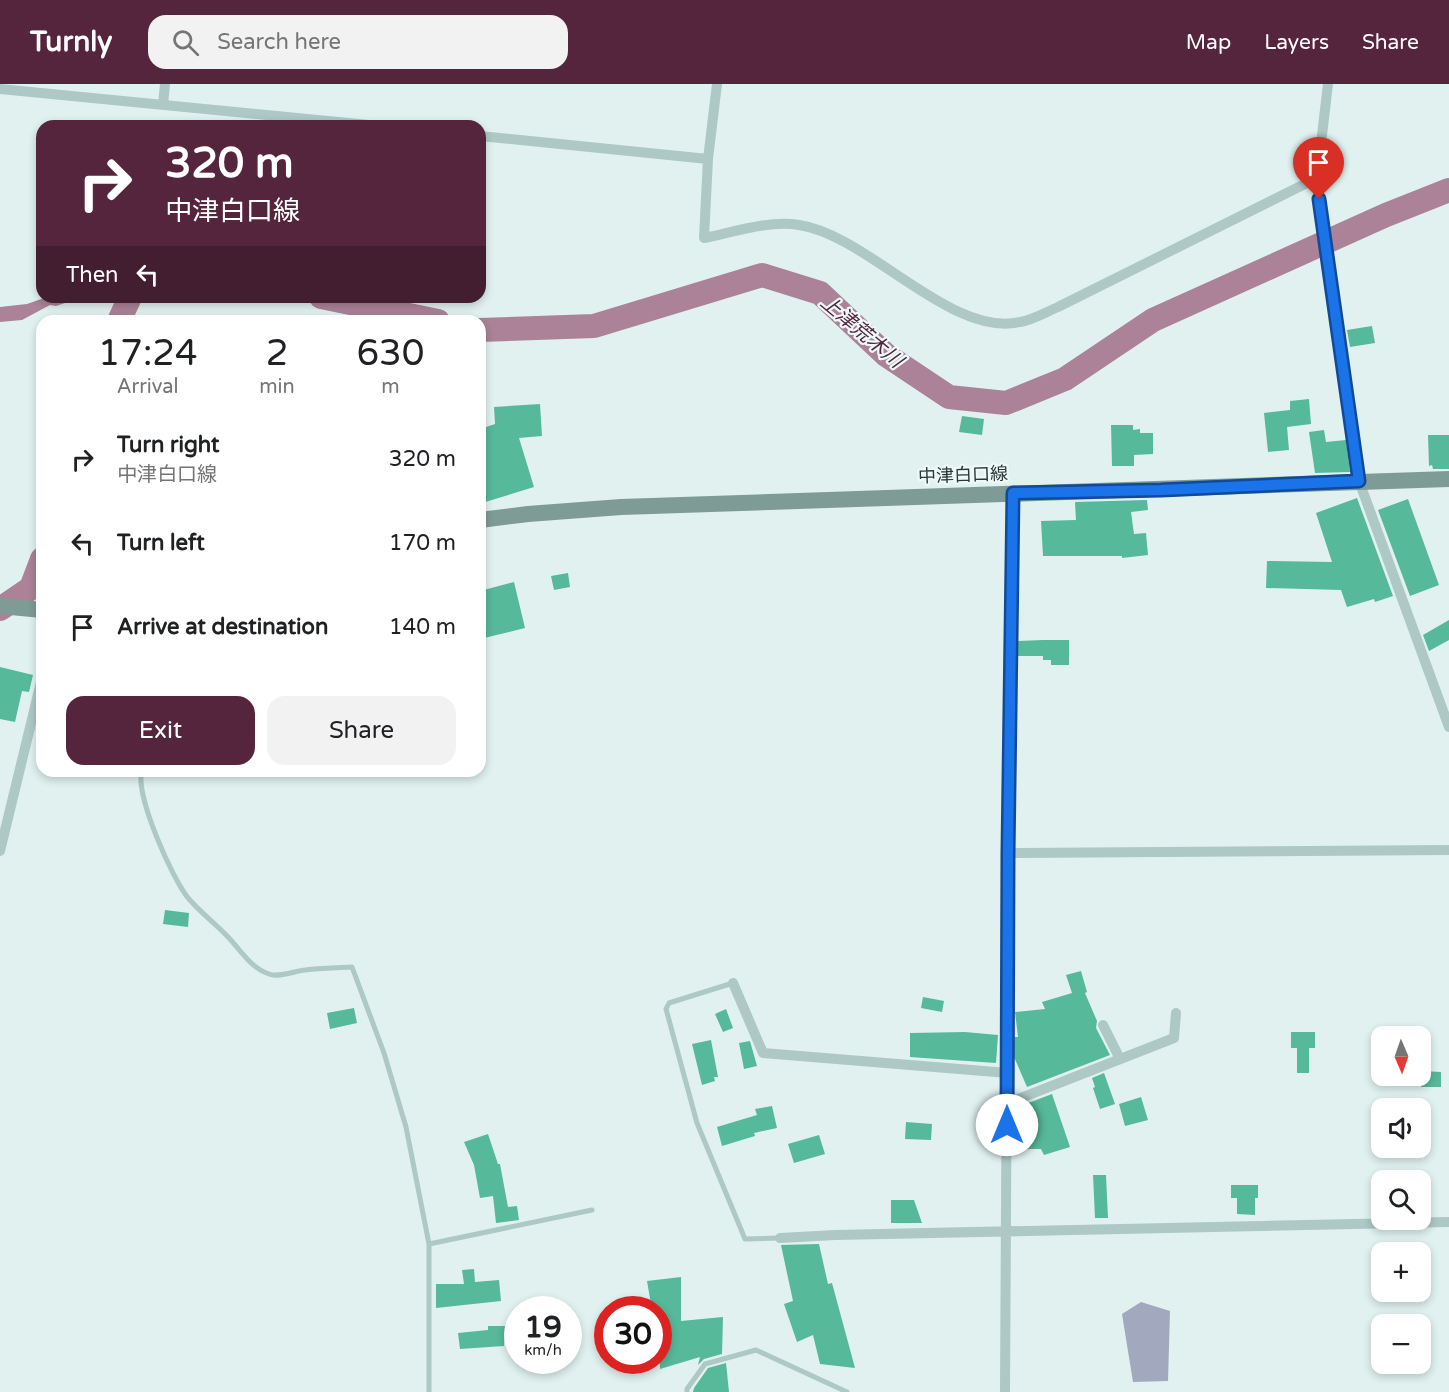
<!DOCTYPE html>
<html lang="en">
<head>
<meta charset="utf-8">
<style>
	:root { --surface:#fff; --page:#f2f2f2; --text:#202124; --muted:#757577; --accent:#54253c }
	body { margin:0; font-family:"Varela Round","Noto Sans JP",sans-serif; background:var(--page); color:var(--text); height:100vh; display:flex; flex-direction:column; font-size:22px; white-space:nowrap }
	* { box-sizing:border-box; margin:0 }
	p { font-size:20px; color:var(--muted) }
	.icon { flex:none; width:33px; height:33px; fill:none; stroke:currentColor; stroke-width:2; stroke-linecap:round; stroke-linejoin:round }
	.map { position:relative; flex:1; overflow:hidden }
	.panel { position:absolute; left:36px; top:231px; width:450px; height:462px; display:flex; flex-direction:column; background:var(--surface); border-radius:18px; box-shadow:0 3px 9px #0003 }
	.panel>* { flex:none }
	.top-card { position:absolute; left:36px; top:36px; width:450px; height:183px; border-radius:18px; box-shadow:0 3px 9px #0003; background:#54253c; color:#fff; overflow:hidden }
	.needle { width:39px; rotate:178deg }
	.fabs { position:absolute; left:1371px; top:942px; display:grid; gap:12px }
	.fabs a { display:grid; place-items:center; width:60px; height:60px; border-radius:12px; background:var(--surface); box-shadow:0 3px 9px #0003; font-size:30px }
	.speed { position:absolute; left:504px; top:1212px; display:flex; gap:12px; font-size:30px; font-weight:700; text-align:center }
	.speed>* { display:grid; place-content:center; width:78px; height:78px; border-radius:50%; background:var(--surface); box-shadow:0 3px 9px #0003; line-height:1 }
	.speed small { font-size:15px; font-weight:400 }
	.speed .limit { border:9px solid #d22; background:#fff; color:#111 }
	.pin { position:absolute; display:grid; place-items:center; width:51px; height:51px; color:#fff; margin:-62px -26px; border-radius:50% 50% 50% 0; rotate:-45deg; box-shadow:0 0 6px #0007 }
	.pin .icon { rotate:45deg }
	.me { position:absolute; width:66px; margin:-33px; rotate:0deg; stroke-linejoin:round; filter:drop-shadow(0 0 4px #0008) }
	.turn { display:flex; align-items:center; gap:21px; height:126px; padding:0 30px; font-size:27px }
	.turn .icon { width:78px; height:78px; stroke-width:2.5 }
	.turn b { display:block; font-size:42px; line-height:51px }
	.then { display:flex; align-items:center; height:57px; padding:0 30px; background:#0003; gap:12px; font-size:22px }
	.eta { display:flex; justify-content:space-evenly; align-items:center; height:102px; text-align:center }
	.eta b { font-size:36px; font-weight:600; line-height:42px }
	.action { display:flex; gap:12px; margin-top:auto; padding:12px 30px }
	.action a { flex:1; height:69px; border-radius:18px; background:var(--accent); color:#fff; font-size:24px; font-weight:600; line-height:69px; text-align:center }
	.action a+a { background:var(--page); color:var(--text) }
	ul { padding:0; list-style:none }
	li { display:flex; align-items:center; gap:18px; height:84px; padding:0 30px }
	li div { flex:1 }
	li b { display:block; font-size:22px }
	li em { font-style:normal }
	header { display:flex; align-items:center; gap:36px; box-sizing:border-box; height:84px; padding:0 30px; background:var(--accent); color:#fff }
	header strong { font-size:28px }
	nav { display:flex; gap:33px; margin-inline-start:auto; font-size:21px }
	.search { width:420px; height:54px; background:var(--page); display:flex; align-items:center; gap:15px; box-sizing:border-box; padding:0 21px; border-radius:18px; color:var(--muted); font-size:22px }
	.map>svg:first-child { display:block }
	.green { fill:#a2a8be }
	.water { fill:#ab8297 }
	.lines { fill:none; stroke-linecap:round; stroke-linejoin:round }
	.river { stroke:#ab8297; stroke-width:24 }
	.building { fill:#56b99a }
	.lane { stroke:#adc8c5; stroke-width:5 }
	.street { stroke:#adc8c5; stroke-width:10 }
	.secondary { stroke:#7f9b96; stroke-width:16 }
	.route-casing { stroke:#114b97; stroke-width:15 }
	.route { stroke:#1a73e8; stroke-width:10 }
	.labels { text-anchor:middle; stroke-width:4.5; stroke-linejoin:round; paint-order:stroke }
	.street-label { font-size:18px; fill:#2b3734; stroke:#ecf9f8 }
	.water-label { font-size:20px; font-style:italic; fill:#54253c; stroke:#ecf9f8 }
</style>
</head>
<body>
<header>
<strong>Turnly</strong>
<div class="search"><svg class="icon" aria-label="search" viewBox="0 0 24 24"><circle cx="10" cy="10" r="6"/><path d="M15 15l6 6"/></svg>Search here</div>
<nav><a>Map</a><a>Layers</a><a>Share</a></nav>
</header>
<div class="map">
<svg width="1449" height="1308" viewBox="0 0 1449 1308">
	<rect width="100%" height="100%" fill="#e0f1f0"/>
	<path class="green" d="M1141 1218 1170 1227 1168 1297 1133 1298 1122 1230Z"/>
	<path class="water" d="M47 213H83L56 222 50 221 22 236 0 238V223L27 220Z"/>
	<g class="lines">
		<path class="river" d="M321 213 438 237
			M119 237 130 213
			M480 246 594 242 762 191 820 209 886 271 949 313 1006 319 1065 295 1153 236 1386 131 1449 106
			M0 525 31 504 42 475"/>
	</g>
	<path class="building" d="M1372 242 1375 259 1350 263 1347 246Z
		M1309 315 1311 340 1287 343 1289 366 1268 368 1264 329 1290 326V317Z
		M540 320 542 352 519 354 534 403 482 419 480 412V345L495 340 494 323Z
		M962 332 984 335 982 351 959 348Z
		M1111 341H1133V346L1140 345V349H1153V370L1134 371V382H1112Z
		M1324 346 1326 358 1346 356 1350 388 1315 389 1309 348Z
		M1428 351H1449V385H1433L1432 381 1429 382Z
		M1357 414 1393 512 1375 518 1374 515 1347 523 1341 506 1266 504 1267 477 1332 478 1316 429Z
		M1408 415 1439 501 1410 512 1378 426Z
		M1147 416 1148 426 1131 428 1134 450 1146 449 1148 471 1122 474V472H1043L1041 437 1076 436 1075 418Z
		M568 489 570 503 554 506 551 492Z
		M514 498 525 544 480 555V507Z
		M1449 536V556L1429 567 1423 551Z
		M1043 556H1069V581H1051V576H1043V572H1018V557Z
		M0 583 33 591 29 608 22 607 15 638 0 635Z
		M165 826 189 829 188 843 163 840Z
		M1081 887 1087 908 1085 909 1097 937 1096 944 1110 971 1027 1003 1014 973V953H1018L1015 928 1045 925 1042 918 1072 909 1066 891Z
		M923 913 944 917 942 928 921 924Z
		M354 924 357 939 330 945 327 929Z
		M726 925 733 944 723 948 715 930Z
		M965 948 998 951 996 979 910 973V949Z
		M1291 948H1315V964H1309V989H1297V964H1291Z
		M711 956 718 993H714L715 997 702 1001 692 960Z
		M750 957 757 982 744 985 739 959Z
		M1422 987 1441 988V1003H1421Z
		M1104 989 1115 1020 1100 1025 1093 1004 1095 1003 1092 994Z
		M1052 1010 1070 1063 1044 1071 1041 1065H1025L1014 1031 1025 1028 1023 1021Z
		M1141 1013 1148 1036 1125 1042 1119 1020Z
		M772 1022 777 1044 754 1049 755 1052 722 1062 717 1043 757 1031 755 1025Z
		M906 1038 932 1040 931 1056 905 1055Z
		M488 1050 498 1080H500L508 1123 517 1122 519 1136 496 1139 493 1112 480 1114 474 1081 464 1058Z
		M819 1051 825 1070 794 1079 788 1060Z
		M1093 1091H1106L1108 1134H1095Z
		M1231 1101H1258V1114H1255V1131L1237 1130V1114H1231Z
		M891 1116H914L922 1139H891Z
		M819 1160 828 1200 832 1199 855 1284 820 1280 813 1251 797 1258 784 1220 793 1217 781 1161Z
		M474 1185 475 1198 499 1196 501 1217 436 1224V1200H464L462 1186Z
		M681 1193V1237L723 1233 722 1270 704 1275 698 1281 700 1273 660 1285 658 1226H652L647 1197Z
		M488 1242H505L504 1262 460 1265 458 1249 488 1246Z
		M726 1279 729 1308H693L694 1304 708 1284Z"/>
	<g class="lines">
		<path class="lane" d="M142 687C134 709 173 797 189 815 201 829 216 840 229 854 241 867 251 884 269 890 278 894 295 887 305 886 321 884 336 884 352 883L384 969 406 1043 429 1160V1308
			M733 899 669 919 666 925 697 1039 745 1155 780 1154
			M429 1160 592 1126
			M687 1308V1305L705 1280 756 1266 847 1308"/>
		<path class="street" d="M717 0 708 75 704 154C734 148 768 136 799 141 868 151 951 254 1020 238 1033 236 1046 228 1058 223L1317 94
			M1328 0 1317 94 1318 108 1359 397 1449 643
			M0 5 379 42
			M163 21 165 0
			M480 52 708 75
			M0 767 42 594
			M1008 769 1449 766
			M733 899 763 969 1008 989
			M1103 941 1120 975
			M1008 1019 1174 954 1176 929
			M780 1154 835 1151 1449 1138
			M1005 1308 1008 769 1013 409"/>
		<path class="secondary" d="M480 436 528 430 621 423 1449 395
			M0 522 42 526"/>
	</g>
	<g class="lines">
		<defs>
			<path id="route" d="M1007 1041 1008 769 1013 409 1161 406 1359 397 1319 115"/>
		</defs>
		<use href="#route" class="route-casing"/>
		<use href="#route" class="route"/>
	</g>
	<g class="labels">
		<g class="street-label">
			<text transform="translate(963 391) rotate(-2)" y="6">中津白口線</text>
		</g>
		<g class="water-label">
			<text transform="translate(862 247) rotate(40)" y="7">上津荒木川</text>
		</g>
	</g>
</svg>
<div class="fabs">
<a><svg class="needle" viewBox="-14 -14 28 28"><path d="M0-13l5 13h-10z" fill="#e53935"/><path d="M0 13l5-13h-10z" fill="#757577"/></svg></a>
<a><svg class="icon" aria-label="sound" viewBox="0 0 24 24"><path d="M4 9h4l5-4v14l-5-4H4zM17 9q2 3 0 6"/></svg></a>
<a><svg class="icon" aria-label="search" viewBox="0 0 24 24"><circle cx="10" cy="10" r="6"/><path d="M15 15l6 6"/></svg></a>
<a>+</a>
<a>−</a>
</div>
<div class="speed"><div>19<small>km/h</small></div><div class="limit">30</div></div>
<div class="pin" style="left:1319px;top:115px;background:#d93025"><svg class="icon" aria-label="arrive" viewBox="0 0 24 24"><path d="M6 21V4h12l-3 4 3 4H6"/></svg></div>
<svg class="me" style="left:1007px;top:1041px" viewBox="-20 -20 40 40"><circle r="19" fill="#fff"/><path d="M0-13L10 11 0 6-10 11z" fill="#1a73e8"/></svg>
<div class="top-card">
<div class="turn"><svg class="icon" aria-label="right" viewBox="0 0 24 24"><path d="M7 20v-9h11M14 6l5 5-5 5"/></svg><div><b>320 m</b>中津白口線</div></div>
<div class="then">Then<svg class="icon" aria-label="left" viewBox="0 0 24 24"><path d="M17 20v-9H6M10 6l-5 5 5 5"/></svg></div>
</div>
<section class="panel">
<div class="eta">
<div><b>17:24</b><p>Arrival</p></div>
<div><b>2</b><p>min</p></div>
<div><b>630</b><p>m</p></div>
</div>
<ul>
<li><svg class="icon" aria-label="right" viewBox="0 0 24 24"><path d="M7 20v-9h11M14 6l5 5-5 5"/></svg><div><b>Turn right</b><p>中津白口線</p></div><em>320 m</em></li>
<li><svg class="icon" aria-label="left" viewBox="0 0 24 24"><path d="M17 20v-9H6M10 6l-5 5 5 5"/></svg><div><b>Turn left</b></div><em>170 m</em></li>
<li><svg class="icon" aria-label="arrive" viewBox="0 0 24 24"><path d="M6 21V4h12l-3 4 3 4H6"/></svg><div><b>Arrive at destination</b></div><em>140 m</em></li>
</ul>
<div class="action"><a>Exit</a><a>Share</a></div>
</section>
</div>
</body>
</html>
